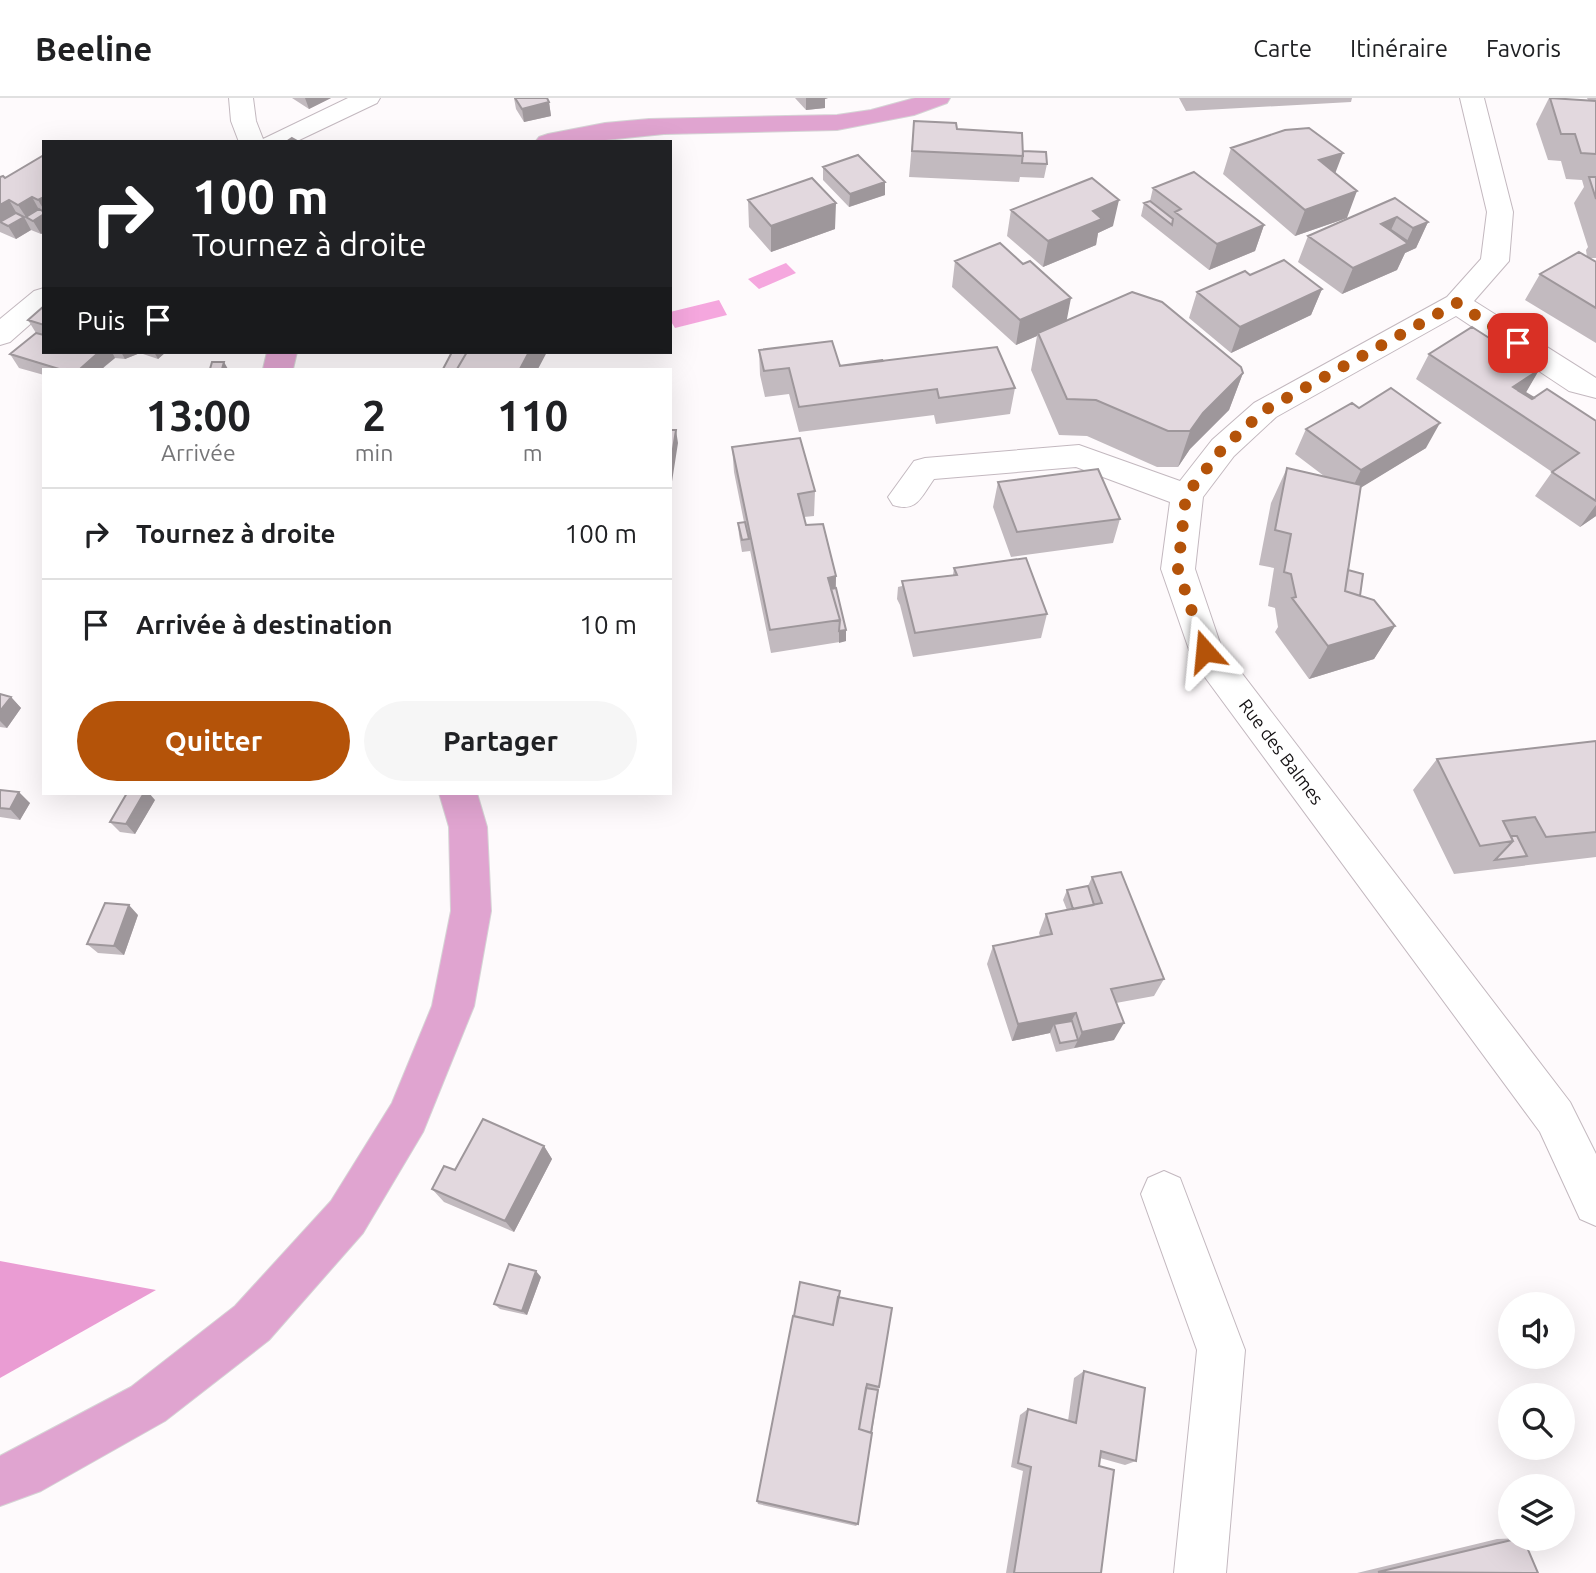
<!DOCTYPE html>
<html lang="fr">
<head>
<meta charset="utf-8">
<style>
	:root { --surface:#fff; --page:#f6f6f6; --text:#202124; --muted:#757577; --line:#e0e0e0; --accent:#b45309 }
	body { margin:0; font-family:Ubuntu,sans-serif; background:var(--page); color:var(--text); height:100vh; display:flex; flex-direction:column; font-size:26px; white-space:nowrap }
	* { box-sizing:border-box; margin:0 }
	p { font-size:23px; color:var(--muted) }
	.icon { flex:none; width:38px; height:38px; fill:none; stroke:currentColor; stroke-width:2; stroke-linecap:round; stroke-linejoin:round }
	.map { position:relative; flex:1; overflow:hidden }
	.sheet { position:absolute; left:42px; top:270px; width:630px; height:427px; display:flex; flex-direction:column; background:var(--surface); border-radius:0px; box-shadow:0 7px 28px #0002 }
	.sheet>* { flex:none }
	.banner { position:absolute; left:42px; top:42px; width:630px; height:214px; border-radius:0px; box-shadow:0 7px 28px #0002; background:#202124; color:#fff; overflow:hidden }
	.fabs { position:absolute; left:1498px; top:1194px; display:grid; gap:14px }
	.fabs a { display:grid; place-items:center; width:77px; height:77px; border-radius:50%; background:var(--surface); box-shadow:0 7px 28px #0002; font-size:35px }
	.pin { position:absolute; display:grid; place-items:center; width:60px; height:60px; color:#fff; margin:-30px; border-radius:14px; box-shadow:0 4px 10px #0006 }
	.me { position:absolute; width:77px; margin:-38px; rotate:342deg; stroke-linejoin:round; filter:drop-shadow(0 0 5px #0008) }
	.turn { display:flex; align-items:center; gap:24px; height:147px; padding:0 35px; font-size:32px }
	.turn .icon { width:91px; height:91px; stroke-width:2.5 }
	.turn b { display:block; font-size:49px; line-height:60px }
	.then { display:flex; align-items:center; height:66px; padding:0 35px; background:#0003; gap:14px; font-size:26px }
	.eta { display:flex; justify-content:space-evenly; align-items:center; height:119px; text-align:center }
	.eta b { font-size:42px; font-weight:700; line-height:49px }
	.button { display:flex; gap:14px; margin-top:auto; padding:14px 35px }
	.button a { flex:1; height:80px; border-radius:42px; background:var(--accent); color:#fff; font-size:28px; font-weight:700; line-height:80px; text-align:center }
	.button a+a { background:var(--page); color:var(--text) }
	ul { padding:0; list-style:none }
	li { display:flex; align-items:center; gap:21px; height:91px; padding:0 35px; border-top:2px solid var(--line) }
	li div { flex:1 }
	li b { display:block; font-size:26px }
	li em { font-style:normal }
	header { display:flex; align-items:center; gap:42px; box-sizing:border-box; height:98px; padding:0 35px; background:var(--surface); border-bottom:2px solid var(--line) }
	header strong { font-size:33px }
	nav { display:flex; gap:38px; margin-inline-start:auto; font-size:24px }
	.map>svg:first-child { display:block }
	.forest { fill:#ea9cd3 }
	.water { fill:#f5a7de }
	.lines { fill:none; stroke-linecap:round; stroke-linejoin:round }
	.minor-casing { stroke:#c3b8bf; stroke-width:2 }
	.major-casing { stroke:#d5d4d5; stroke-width:2 }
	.minor { fill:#fff; fill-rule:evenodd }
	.major { fill:#e0a4d0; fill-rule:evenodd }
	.wall { fill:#c2babf }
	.shaded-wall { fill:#9e979b }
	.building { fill:#e2d8de; stroke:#9e979b; stroke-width:2 }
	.route { stroke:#b45309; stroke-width:12; stroke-dasharray:0 21.6 }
	.labels { text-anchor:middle; stroke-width:6; stroke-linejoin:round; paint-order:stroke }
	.street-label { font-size:18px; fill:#151214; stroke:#fff }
</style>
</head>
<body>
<header>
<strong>Beeline</strong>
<nav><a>Carte</a><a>Itinéraire</a><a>Favoris</a></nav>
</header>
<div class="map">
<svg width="1596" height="1475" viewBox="0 0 1596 1475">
	<rect width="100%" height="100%" fill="#fefafc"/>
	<path class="forest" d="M0 1163 156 1192 0 1280Z"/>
	<path class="water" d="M786 165 796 175 759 191 748 181Z
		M719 202 727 217 675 230 670 222V214Z"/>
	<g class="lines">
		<defs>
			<path id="minor" d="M229 0H253L256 23 263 41 348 0H380L377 5 295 44H239L231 23Z
				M1460 0H1484L1513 114 1509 163 1474 203 1596 280V300L1569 293 1456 218 1276 319 1234 358 1203 399 1195 471 1221 548 1570 1004 1596 1056V1128L1580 1121 1540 1034 1193 563 1161 471 1170 404 1076 369 934 381C921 399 917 415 893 407L888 399 914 363 925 360 1079 347 1180 383 1212 342 1254 305 1447 199 1481 161 1487 114Z
				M44 190V214L10 244 0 247V221L34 193Z
				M1164 1073 1180 1080 1245 1252 1226 1475H1174L1197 1252 1141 1096 1148 1080Z"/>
			<path id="major" d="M915 0H950L947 5 914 17 837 32 664 36 586 44H535L539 39 548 36 605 25 649 21 837 17 871 12Z
				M267 254H297L293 271H263Z
				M439 695H477L487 729 491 813 474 908 423 1034 363 1135 269 1242 165 1323 41 1393 0 1408V1358L131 1289 235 1208 331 1103 392 1005 432 908 451 813 449 729Z"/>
		</defs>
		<use href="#minor" class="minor-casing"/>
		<use href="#major" class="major-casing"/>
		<use href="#minor" class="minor"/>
		<use href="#major" class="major"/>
	</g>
	<path class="wall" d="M292 0H331L309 11Z
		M514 0H547L549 4 551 18 524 24 516 11Z
		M795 0H828L825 1V10L806 12Z
		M1179 0H1352L1351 4 1186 13Z
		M1549 0 1588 2 1587 0H1596V160H1589L1596 164V245L1525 202 1540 176 1587 159 1586 152 1588 149 1574 105 1584 89 1582 82 1566 81 1561 63 1548 62 1536 26Z
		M914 23 957 31 1023 53 1047 66 1044 80 1020 79 1019 84 909 79Z
		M1231 50 1335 75 1347 120 1295 138 1223 76Z
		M44 57V134L41 136 31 132 16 141 0 134V79L5 80Z
		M823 69 885 97 849 109 823 82Z
		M1153 90 1264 127 1255 153 1209 172 1141 118 1144 105 1150 103Z
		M1395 100 1428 124 1416 150 1405 155 1397 172 1342 196 1298 164 1308 138Z
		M748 102 835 131 771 154 749 129Z
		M1011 112 1113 128 1098 135 1096 147 1043 169 1007 138Z
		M955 163 1067 222 1243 275 1229 312 1190 351 1178 369H1157L1087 338 1059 337 1031 272 1037 238 1016 247 952 189Z
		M1250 177 1322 191 1311 217 1231 255 1189 220 1197 194Z
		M44 208V254H166L158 261 140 255 125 261 115 260 102 271H44V277L19 270 10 256 36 235 28 222Z
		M759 252 839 268 1015 290 1010 316 936 326 934 317 799 334 789 296 765 299 760 277Z
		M1429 256 1539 272 1525 295 1534 300 1596 323V418L1580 429 1535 398 1552 374 1416 281Z
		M1306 331 1426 350 1361 389 1348 472 1360 498 1395 528 1374 561 1309 581 1275 534 1278 529 1275 510 1268 508 1274 470 1259 467 1271 405 1287 370 1324 378 1295 356Z
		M732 349 815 393 814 418 804 419 806 427 836 478V490L846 543 771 555 750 452V453L742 454 739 437 738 425 744 424 734 374Z
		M998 384 1120 421 1113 445 1011 459 993 409Z
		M954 470 1047 516 1041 540 913 559 900 507 897 501 898 489 902 488V483L953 477Z
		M0 596 11 599 21 610 7 630 0 629Z
		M1596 643V759L1454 776 1413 692 1437 661Z
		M0 692 30 705 20 722 0 719Z
		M155 702 135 736 120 734 110 724Z
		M1092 779 1164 881 1154 898 1116 905 1114 942 1056 954 1050 935 1012 943 987 866 993 848 1040 838 1039 835 1046 816 1067 812 1063 802 1067 792 1088 788Z
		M138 817 124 857 98 855 87 846Z
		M544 1048 552 1061 514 1134 444 1104 432 1091 455 1072Z
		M541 1179 527 1217 500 1211 494 1206Z
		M839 1199 879 1289 858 1426 856 1428 758 1406 757 1403Z
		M1084 1273 1136 1363 1125 1367 1100 1360 1099 1368 1101 1475H1006L1023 1373 1011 1369 1020 1317 1028 1311 1068 1323 1074 1280Z
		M1523 1440 1538 1475H1357L1497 1441Z"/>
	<path class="shaded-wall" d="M305 0H331L309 11Z
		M806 0H828L825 1V10L806 12Z
		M549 4 551 18 524 24 522 11Z
		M1343 55 1333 81 1319 62Z
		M885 84V97L849 109 850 96Z
		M1357 93 1347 120 1295 138 1305 112Z
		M32 99 42 117 44 116V134L41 136 33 123 26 119 18 107Z
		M44 99V112L38 102Z
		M9 102 20 121 24 119 31 132 16 141 8 128 0 124V107Z
		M1119 102 1113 128 1098 135 1096 147 1043 169 1048 143 1093 113Z
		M836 105 835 131 771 154V128Z
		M1397 119 1385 145 1381 126Z
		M1428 124 1416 150 1405 155 1397 172 1342 196 1353 170 1407 143 1413 130Z
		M1264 127 1255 153 1209 172 1217 146Z
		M1322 191 1311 217 1231 255 1240 229Z
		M1071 200 1066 226 1038 235 1037 238 1016 247 1020 222Z
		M97 254H112L115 260 105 268Z
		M121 254H139L140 255 125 261Z
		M154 254H166L158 261Z
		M529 254H547L538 271H520Z
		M98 255 105 268 102 271H80Z
		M224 264 228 271H222Z
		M1539 272 1524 298 1513 289Z
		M1243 275 1229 312 1190 351 1178 369 1190 333 1203 315Z
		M1440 325 1426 350 1349 397 1361 372Z
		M676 332 678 345 671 390 670 370Z
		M1596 407V418L1580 429Z
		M836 478 835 502 828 480Z
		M1395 528 1374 561 1309 581 1328 548Z
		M846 532V543L839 545V533Z
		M11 599 21 610 7 630 0 623V613Z
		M19 694 30 705 20 722 10 711Z
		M144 695H149L155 702 135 736 126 726Z
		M129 807 138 817 124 857 114 848Z
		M1076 915 1067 931 1054 926 1050 935 1012 943 1018 926Z
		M1124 925 1114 942 1074 950 1082 934Z
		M544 1048 552 1061 514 1134 505 1123Z
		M536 1173 541 1179 527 1217 522 1213Z"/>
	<path class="building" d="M515 0H547L549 4 522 11Z
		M1550 0 1596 3V56L1581 55 1575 36H1561Z
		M914 23 956 25 957 31 1022 35 1023 58 912 53Z
		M1309 30 1343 55 1319 62 1357 93 1305 112 1231 50 1285 32Z
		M292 40 299 44H286Z
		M1023 53 1046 54 1047 66 1022 65Z
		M44 57V99L38 102 32 99 18 107 9 102 0 107V79L3 78 5 80Z
		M858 57 885 84 850 96 823 69Z
		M1194 74 1264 127 1217 146 1175 114 1181 111 1153 90Z
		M1589 79H1596V101Z
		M812 80 836 105 771 128 748 102Z
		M1092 80 1119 102 1093 113 1102 121 1048 143 1011 112Z
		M1395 100 1428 124 1413 130 1397 119 1381 126 1409 145 1353 170 1308 138Z
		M1150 103 1173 121 1172 127 1144 105Z
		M39 111 44 114V116L33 123 26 119Z
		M16 115 24 119 8 128 0 124Z
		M1390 132H1391L1407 143 1406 144Z
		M1000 145 1023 166 1030 163 1071 200 1020 222 955 163Z
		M1579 154 1596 164V210L1540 176Z
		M1284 162 1322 191 1240 229 1197 194 1245 173 1250 177Z
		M1132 194 1162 204 1241 269 1243 275 1203 315 1190 333H1168L1096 302 1067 301 1038 235Z
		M44 208V227L28 222Z
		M1472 229 1539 272 1513 289 1532 301 1547 291 1596 323V403L1552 374 1579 355 1429 256Z
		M36 235 44 237V254H94L98 255 80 271H59L10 256Z
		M832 243 840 268 997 249 1015 290 939 300 937 291 799 309 789 270 764 273 759 252Z
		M452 254H467L457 271H443Z
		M467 254H529L520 271H457Z
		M882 262 883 263 839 268Z
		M212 264H224L222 271H210Z
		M1391 290 1440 325 1361 372 1306 331 1352 305 1359 310Z
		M1521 292 1534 300 1532 301 1519 293Z
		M670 332H676L670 370Z
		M800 340 815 393 798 396 806 427 823 426 836 478 828 480 840 522 770 532 732 349Z
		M1287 370 1361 387 1345 493 1374 502 1395 528 1328 548 1292 500 1296 499 1291 476 1284 474 1291 436 1275 432Z
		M1098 371 1120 421 1017 434 998 384Z
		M745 424 749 441 742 442 738 425Z
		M1026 460 1047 516 915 535 902 483 957 477 954 470Z
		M1348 472 1363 476 1360 498 1345 493Z
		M836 490 846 532 839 533 840 522 831 491Z
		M0 596 11 599 0 613Z
		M1596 643V734L1546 739 1535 719 1503 723 1513 743 1480 748 1437 661Z
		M0 692 19 694 10 711 0 710Z
		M127 695H144L126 726 110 724Z
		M1511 738H1517L1527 758 1495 762 1513 743Z
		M1121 774 1164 881 1111 891 1124 925 1082 934 1076 915 1018 926 993 848 1052 836 1046 816 1102 805 1092 779Z
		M1088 788 1094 807 1073 811 1067 792Z
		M105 805 129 807 114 848 87 846Z
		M1072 923 1078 942 1060 945 1054 926Z
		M483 1021 544 1048 505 1123 432 1091 444 1068 455 1072Z
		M509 1166 536 1173 522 1213 494 1206Z
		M800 1184 840 1193 833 1227 794 1218Z
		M838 1199 892 1210 879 1289 867 1286 859 1331 872 1335 858 1426 757 1403 793 1218 833 1227Z
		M1084 1273 1145 1290 1136 1363 1101 1353 1099 1368 1114 1372 1101 1475H1014L1031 1369 1018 1365 1028 1311 1076 1325Z
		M866 1290 878 1292 871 1335 859 1331Z
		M1520 1440H1523L1538 1475 1378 1474Z"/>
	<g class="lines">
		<path class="route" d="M1205 553 1178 471 1186 397 1223 350 1265 312 1457 205 1518 245"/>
	</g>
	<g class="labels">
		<g class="street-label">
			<text transform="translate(1281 654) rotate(53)" y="6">Rue des Balmes</text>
		</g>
	</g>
</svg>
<div class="fabs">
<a><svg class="icon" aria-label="sound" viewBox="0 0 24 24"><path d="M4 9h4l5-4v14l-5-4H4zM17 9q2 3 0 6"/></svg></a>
<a><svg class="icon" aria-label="search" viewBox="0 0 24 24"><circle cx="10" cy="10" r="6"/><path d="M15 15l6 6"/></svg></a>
<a><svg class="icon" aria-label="layers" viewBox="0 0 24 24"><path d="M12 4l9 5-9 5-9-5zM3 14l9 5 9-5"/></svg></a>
</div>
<div class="pin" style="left:1518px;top:245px;background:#d93025"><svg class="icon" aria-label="arrive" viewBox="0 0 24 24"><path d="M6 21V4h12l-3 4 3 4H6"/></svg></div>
<svg class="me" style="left:1205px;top:553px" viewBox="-20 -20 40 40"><path d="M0-17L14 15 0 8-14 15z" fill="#b45309" stroke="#fff" stroke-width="4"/></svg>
<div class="banner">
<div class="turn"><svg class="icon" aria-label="right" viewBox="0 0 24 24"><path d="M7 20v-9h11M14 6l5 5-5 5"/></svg><div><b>100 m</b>Tournez à droite</div></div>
<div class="then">Puis<svg class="icon" aria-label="arrive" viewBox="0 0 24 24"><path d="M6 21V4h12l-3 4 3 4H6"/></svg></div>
</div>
<section class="sheet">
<div class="eta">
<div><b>13:00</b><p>Arrivée</p></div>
<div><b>2</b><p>min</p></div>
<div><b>110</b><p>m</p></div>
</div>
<ul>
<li><svg class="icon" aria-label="right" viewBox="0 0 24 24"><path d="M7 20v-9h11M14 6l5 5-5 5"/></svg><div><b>Tournez à droite</b></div><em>100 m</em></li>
<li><svg class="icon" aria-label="arrive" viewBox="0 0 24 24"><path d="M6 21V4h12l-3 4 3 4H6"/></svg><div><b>Arrivée à destination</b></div><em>10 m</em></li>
</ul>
<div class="button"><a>Quitter</a><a>Partager</a></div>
</section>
</div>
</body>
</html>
